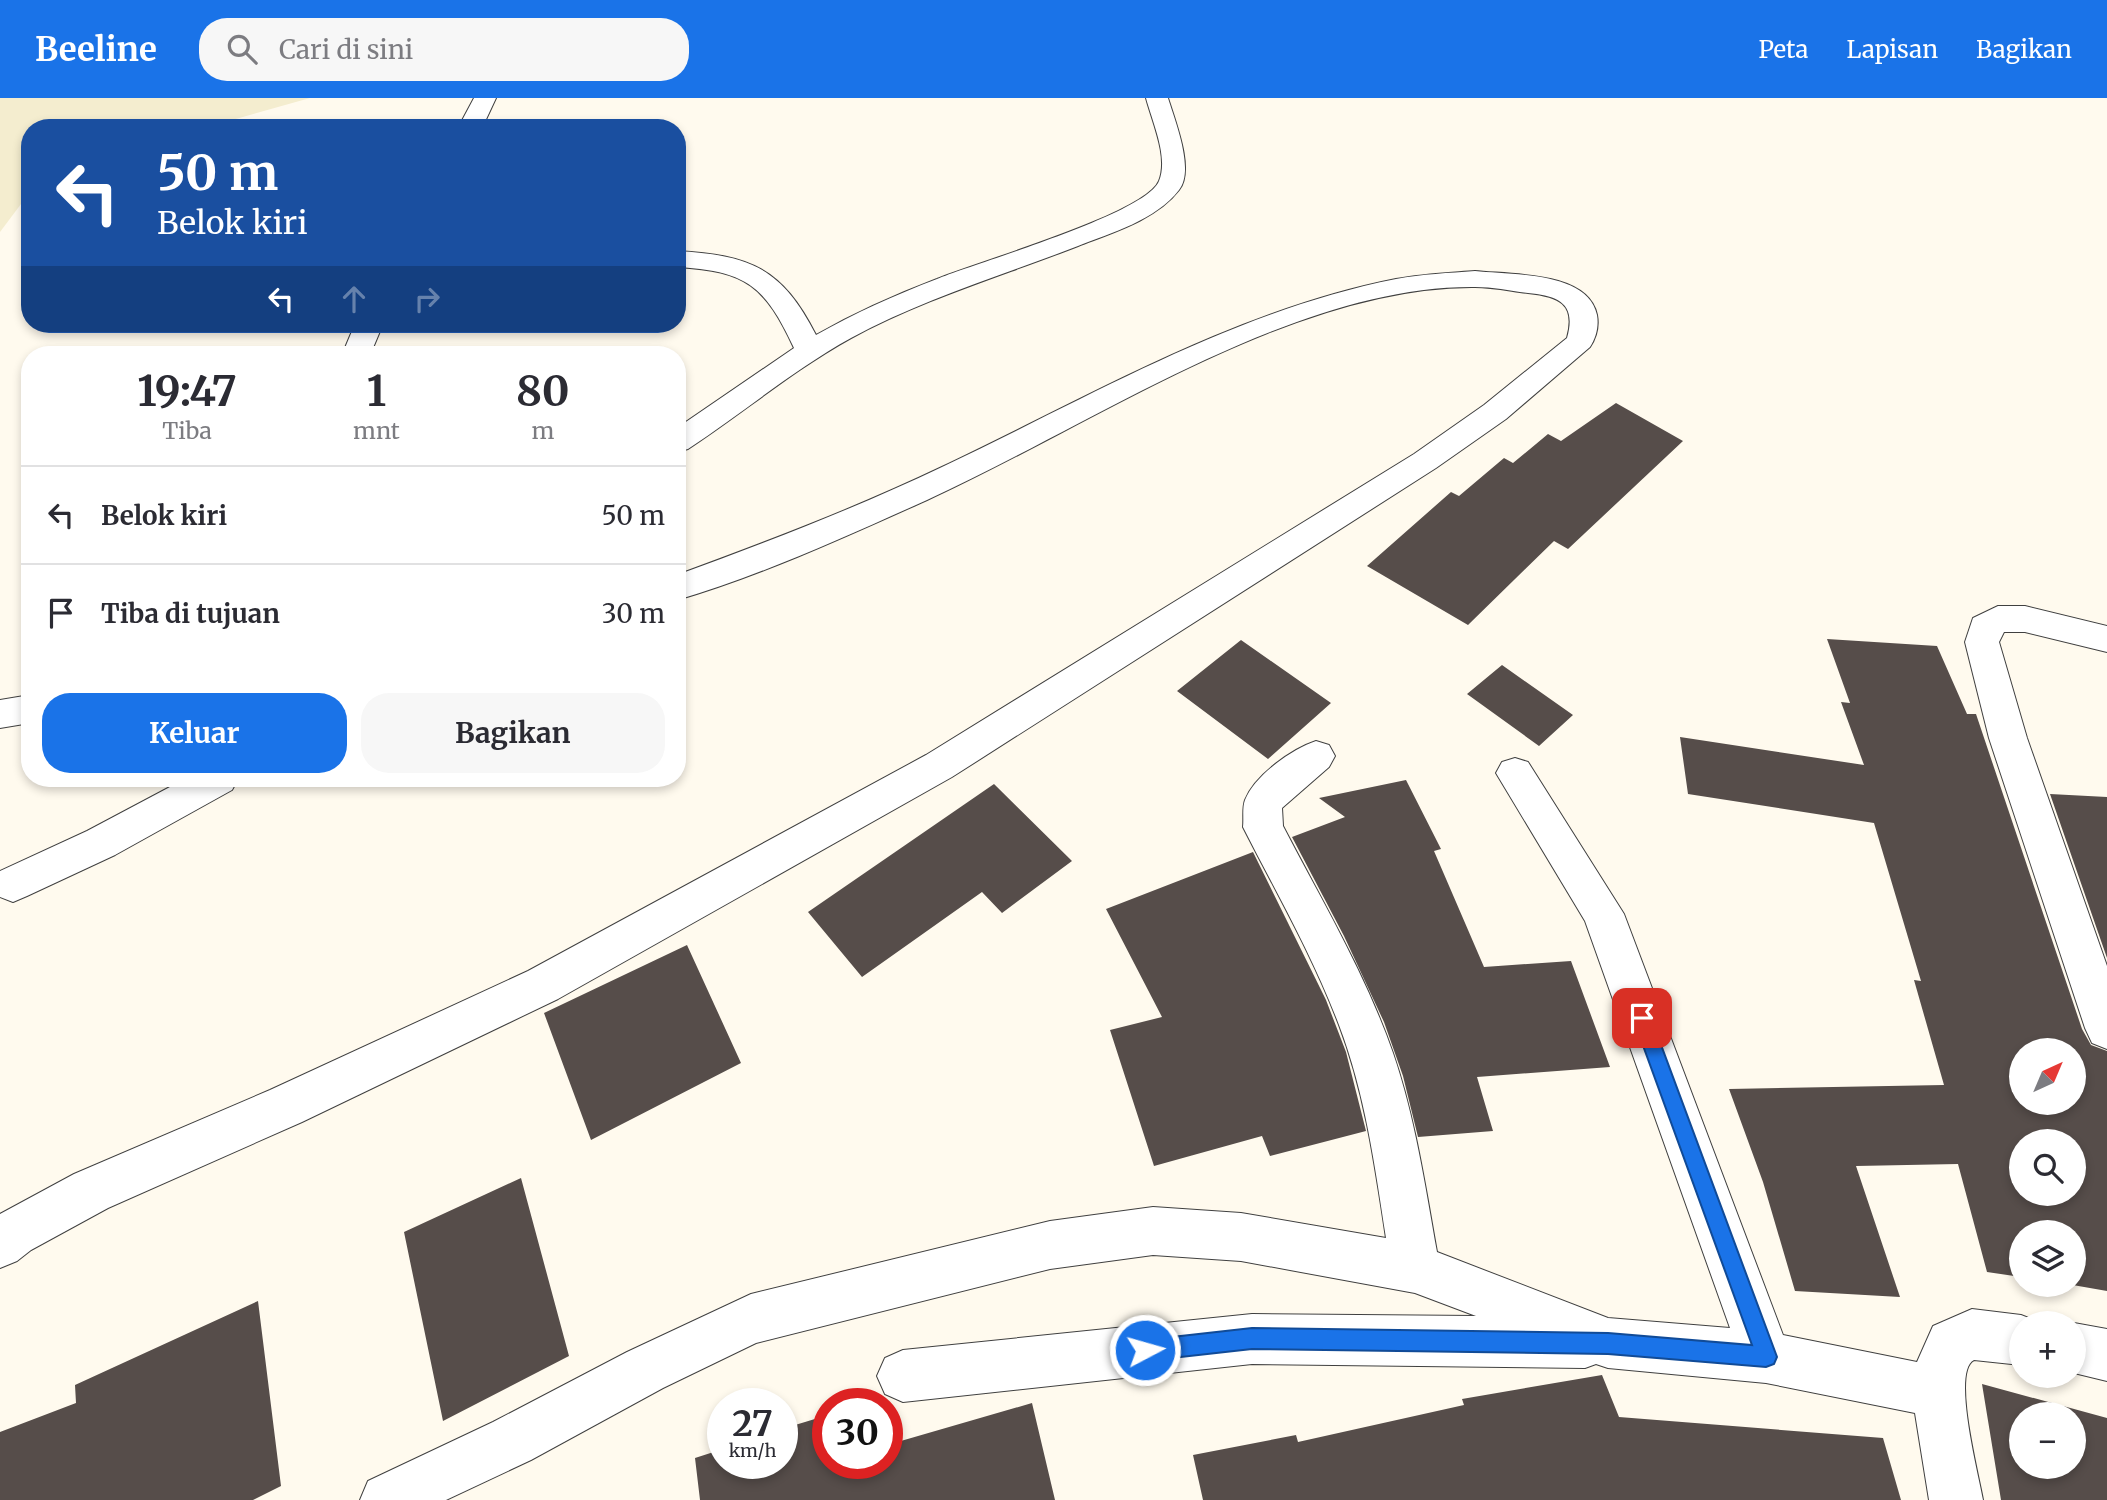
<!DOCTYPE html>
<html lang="id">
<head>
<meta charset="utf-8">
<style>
	:root { --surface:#fff; --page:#f7f7f7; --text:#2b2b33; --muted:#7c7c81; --line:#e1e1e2; --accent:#1a73e8 }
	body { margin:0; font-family:Merriweather,serif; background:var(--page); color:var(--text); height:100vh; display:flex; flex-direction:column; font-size:26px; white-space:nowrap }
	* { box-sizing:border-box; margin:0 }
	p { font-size:23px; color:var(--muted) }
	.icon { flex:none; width:38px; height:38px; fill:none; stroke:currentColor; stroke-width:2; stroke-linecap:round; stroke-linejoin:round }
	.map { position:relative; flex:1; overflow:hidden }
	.details { position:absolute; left:21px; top:248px; width:665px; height:441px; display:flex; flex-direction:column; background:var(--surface); border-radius:28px; box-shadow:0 4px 10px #0003 }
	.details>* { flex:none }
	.top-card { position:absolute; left:21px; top:21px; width:665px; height:214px; border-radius:28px; box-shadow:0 4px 10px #0003; background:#1a4fa0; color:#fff; overflow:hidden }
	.needle { width:46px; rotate:44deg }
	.controls { position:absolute; left:2009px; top:940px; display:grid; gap:14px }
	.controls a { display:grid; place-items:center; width:77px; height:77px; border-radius:50%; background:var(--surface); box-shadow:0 4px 10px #0003; font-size:35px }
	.speed { position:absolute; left:707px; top:1290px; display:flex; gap:14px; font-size:35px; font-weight:700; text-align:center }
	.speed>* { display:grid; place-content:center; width:91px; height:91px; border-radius:50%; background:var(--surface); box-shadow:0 4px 10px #0003; line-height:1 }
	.speed small { font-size:18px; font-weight:400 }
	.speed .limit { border:10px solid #d22; background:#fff; color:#111 }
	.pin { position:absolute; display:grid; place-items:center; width:60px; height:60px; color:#fff; margin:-30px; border-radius:14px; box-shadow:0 4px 10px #0006 }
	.me { position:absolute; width:77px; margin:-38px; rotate:84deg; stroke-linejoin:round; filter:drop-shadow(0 0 5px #0008) }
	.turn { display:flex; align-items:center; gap:24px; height:147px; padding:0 21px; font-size:32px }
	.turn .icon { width:91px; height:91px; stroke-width:2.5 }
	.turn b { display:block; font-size:49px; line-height:60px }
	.lanes { display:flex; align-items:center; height:66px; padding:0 21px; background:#0003; justify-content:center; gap:35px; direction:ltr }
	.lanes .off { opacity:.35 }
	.eta { display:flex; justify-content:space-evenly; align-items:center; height:119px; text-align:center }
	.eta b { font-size:42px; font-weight:700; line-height:49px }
	.cta { display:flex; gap:14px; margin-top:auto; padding:14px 21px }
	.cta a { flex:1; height:80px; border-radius:28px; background:var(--accent); color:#fff; font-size:28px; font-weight:700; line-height:80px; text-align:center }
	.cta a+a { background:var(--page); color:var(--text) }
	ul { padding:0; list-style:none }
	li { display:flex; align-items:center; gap:21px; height:98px; padding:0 21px; border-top:2px solid var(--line) }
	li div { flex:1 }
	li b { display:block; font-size:26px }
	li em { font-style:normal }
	header { display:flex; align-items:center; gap:42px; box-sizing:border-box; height:98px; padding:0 35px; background:var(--accent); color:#fff }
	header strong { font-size:33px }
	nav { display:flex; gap:38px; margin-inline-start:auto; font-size:24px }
	.search { width:490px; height:63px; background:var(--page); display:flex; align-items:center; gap:18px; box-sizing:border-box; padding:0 24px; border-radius:28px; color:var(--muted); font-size:26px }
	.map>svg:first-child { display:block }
	.farmland { fill:#f4edcf }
	.building { fill:#564d4a; fill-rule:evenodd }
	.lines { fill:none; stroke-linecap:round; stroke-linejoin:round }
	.street-casing { stroke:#404040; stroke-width:2 }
	.street { fill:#fff; fill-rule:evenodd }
	.route { fill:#1a73e8; stroke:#114b97; stroke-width:2 }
</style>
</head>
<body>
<header>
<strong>Beeline</strong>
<div class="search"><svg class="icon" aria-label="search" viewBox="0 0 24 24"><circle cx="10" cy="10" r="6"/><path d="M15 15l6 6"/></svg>Cari di sini</div>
<nav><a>Peta</a><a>Lapisan</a><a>Bagikan</a></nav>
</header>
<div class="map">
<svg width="2107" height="1402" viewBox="0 0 2107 1402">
	<rect width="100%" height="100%" fill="#fffaee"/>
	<path class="farmland" d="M0 0H310L204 30H30V94L0 134Z"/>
	<path class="building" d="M1616 305 1683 343 1568 451 1554 443 1468 527 1367 468 1451 394 1459 398 1504 360 1513 365 1548 336 1561 343Z
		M1827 541 1937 548 1967 616H1976L2082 931 2091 947 2107 953V1193L2067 1186H2074V1134H2021V1179L1987 1174 1958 1066 1856 1068 1900 1199 1795 1193 1763 1084 1729 991 1944 987 1914 882 1921 883 1874 725 1688 696 1680 639 1864 667 1841 604 1850 605ZM2021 952H2074V1004H2021ZM2021 1043H2074V1096H2021Z
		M1241 542 1331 605 1268 661 1177 593Z
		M1502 567 1573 617 1539 648 1467 596Z
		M1406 682 1441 751 1434 753 1484 869 1571 863 1610 969 1477 979 1493 1033 1418 1039 1403 978 1384 924 1344 838 1292 739 1345 719 1319 700Z
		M994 686 1072 763 1002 815 982 794 862 879 808 814Z
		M2050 696 2107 699V860Z
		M1253 754 1326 902 1346 954 1366 1033 1270 1058 1262 1038 1154 1068 1110 932 1162 919 1106 811Z
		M687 847 741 965 591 1042 544 915Z
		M521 1080 569 1258 443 1323 404 1134Z
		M258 1203 281 1388 253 1402H0V1334L76 1305 75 1287Z
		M1602 1277 1619 1319 1883 1340 1901 1402H1203L1193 1357 1296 1337 1298 1344 1464 1307 1462 1301Z
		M1982 1286 2107 1320V1402H2001ZM2021 1316H2074V1368H2021Z
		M1032 1305 1055 1402H700L695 1360 723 1351V1365H782V1331L828 1317V1365H887V1347Z"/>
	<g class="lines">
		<defs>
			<path id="street" d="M474 0H496L482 30H458Z
				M1146 0H1168C1175 23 1195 72 1179 92 1156 122 1111 135 1078 148 1001 178 923 201 851 240 793 272 743 315 688 351L677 354V330L794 250C765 188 747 173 677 169V153C750 157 782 170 816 237 855 215 895 197 937 181 975 165 1146 116 1159 83 1169 59 1152 23 1146 0Z
				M1475 173C1510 177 1588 173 1597 217 1599 228 1596 240 1590 249L1506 321 1436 370 952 679 558 901 302 1024 108 1110 31 1152 17 1163 0 1170V1116L74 1076 270 992 528 873 926 657 1414 356 1484 307 1567 240C1577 205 1558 198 1528 195 1511 193 1493 189 1475 189 1294 187 1090 328 927 402 847 438 762 477 677 502V477C767 444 856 410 942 369 1090 299 1234 213 1396 181 1422 176 1449 175 1475 173Z
				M355 226H383L370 257H342Z
				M1998 508H2025L2107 528V554L2025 534H2004L1999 544 2027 640 2107 868V951L2092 945 2085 930 1989 640 1965 544 1973 520Z
				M30 597V625L0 630V602Z
				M1316 643 1329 647 1335 658 1329 669 1282 710 1283 728C1322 803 1365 875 1393 955 1415 1019 1425 1087 1437 1154L1608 1220 1730 1230 1585 823 1496 675 1502 664 1515 660 1528 664 1624 816 1783 1237 1917 1264 1933 1228 1972 1211 2021 1217 2039 1224 2021 1225V1267L1974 1262C1951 1273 1979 1378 1983 1402H1929L1915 1315 1766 1285 1608 1270 1596 1266 1585 1270 1252 1266 903 1304 885 1296 877 1278 885 1260 903 1252 1252 1216 1476 1218 1415 1195 1241 1163 1153 1157 1050 1171 756 1245 663 1290 531 1362 446 1402H360L368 1383 493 1324 627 1254 751 1196 1050 1123 1153 1109 1241 1115 1386 1140C1375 1068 1365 995 1339 927 1313 858 1276 794 1243 729 1244 720 1242 710 1245 702 1255 677 1292 651 1316 643Z
				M185 681H238L232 692 115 757 27 798 13 804 0 799V773L87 733Z
				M2073 1225H2074L2107 1231V1283L2074 1275Z"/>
		</defs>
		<use href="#street" class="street-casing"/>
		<use href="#street" class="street"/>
	</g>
	<path class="route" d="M1642 912 1648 914 1651 920 1777 1259 1774 1266 1766 1269 1608 1256 1252 1251 1145 1263 1137 1260 1134 1252 1137 1245 1145 1242 1252 1230 1608 1235 1752 1247 1633 920 1635 914Z"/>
</svg>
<div class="controls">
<a><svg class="needle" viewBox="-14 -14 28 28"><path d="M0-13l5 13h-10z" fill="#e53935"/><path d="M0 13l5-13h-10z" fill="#7c7c81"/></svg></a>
<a><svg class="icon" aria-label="search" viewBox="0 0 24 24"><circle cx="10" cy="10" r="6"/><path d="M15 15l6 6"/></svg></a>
<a><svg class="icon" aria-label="layers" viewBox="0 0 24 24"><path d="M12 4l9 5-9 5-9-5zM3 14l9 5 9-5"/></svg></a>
<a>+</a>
<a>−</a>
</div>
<div class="speed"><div>27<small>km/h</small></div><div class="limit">30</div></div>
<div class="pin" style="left:1642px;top:920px;background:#d93025"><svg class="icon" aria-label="arrive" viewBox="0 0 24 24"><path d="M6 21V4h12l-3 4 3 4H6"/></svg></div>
<svg class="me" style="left:1145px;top:1252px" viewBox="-20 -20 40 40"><circle r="17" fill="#1a73e8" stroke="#fff" stroke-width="3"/><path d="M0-11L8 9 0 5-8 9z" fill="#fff"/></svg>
<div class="top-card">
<div class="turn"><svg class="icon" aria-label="left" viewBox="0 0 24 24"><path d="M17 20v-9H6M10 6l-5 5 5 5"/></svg><div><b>50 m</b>Belok kiri</div></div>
<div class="lanes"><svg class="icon" aria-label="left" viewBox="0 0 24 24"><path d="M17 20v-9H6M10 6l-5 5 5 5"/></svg><svg class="icon off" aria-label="ahead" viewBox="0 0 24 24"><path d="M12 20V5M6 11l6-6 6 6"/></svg><svg class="icon off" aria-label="right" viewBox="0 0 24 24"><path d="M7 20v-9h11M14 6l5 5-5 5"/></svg></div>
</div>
<section class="details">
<div class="eta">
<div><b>19:47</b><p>Tiba</p></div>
<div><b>1</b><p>mnt</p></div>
<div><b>80</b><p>m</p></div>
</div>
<ul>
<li><svg class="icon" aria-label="left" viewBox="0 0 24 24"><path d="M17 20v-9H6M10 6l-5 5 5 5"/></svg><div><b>Belok kiri</b></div><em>50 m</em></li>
<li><svg class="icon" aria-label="arrive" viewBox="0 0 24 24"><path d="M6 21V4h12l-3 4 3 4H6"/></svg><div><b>Tiba di tujuan</b></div><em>30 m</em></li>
</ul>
<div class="cta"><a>Keluar</a><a>Bagikan</a></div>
</section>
</div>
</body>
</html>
